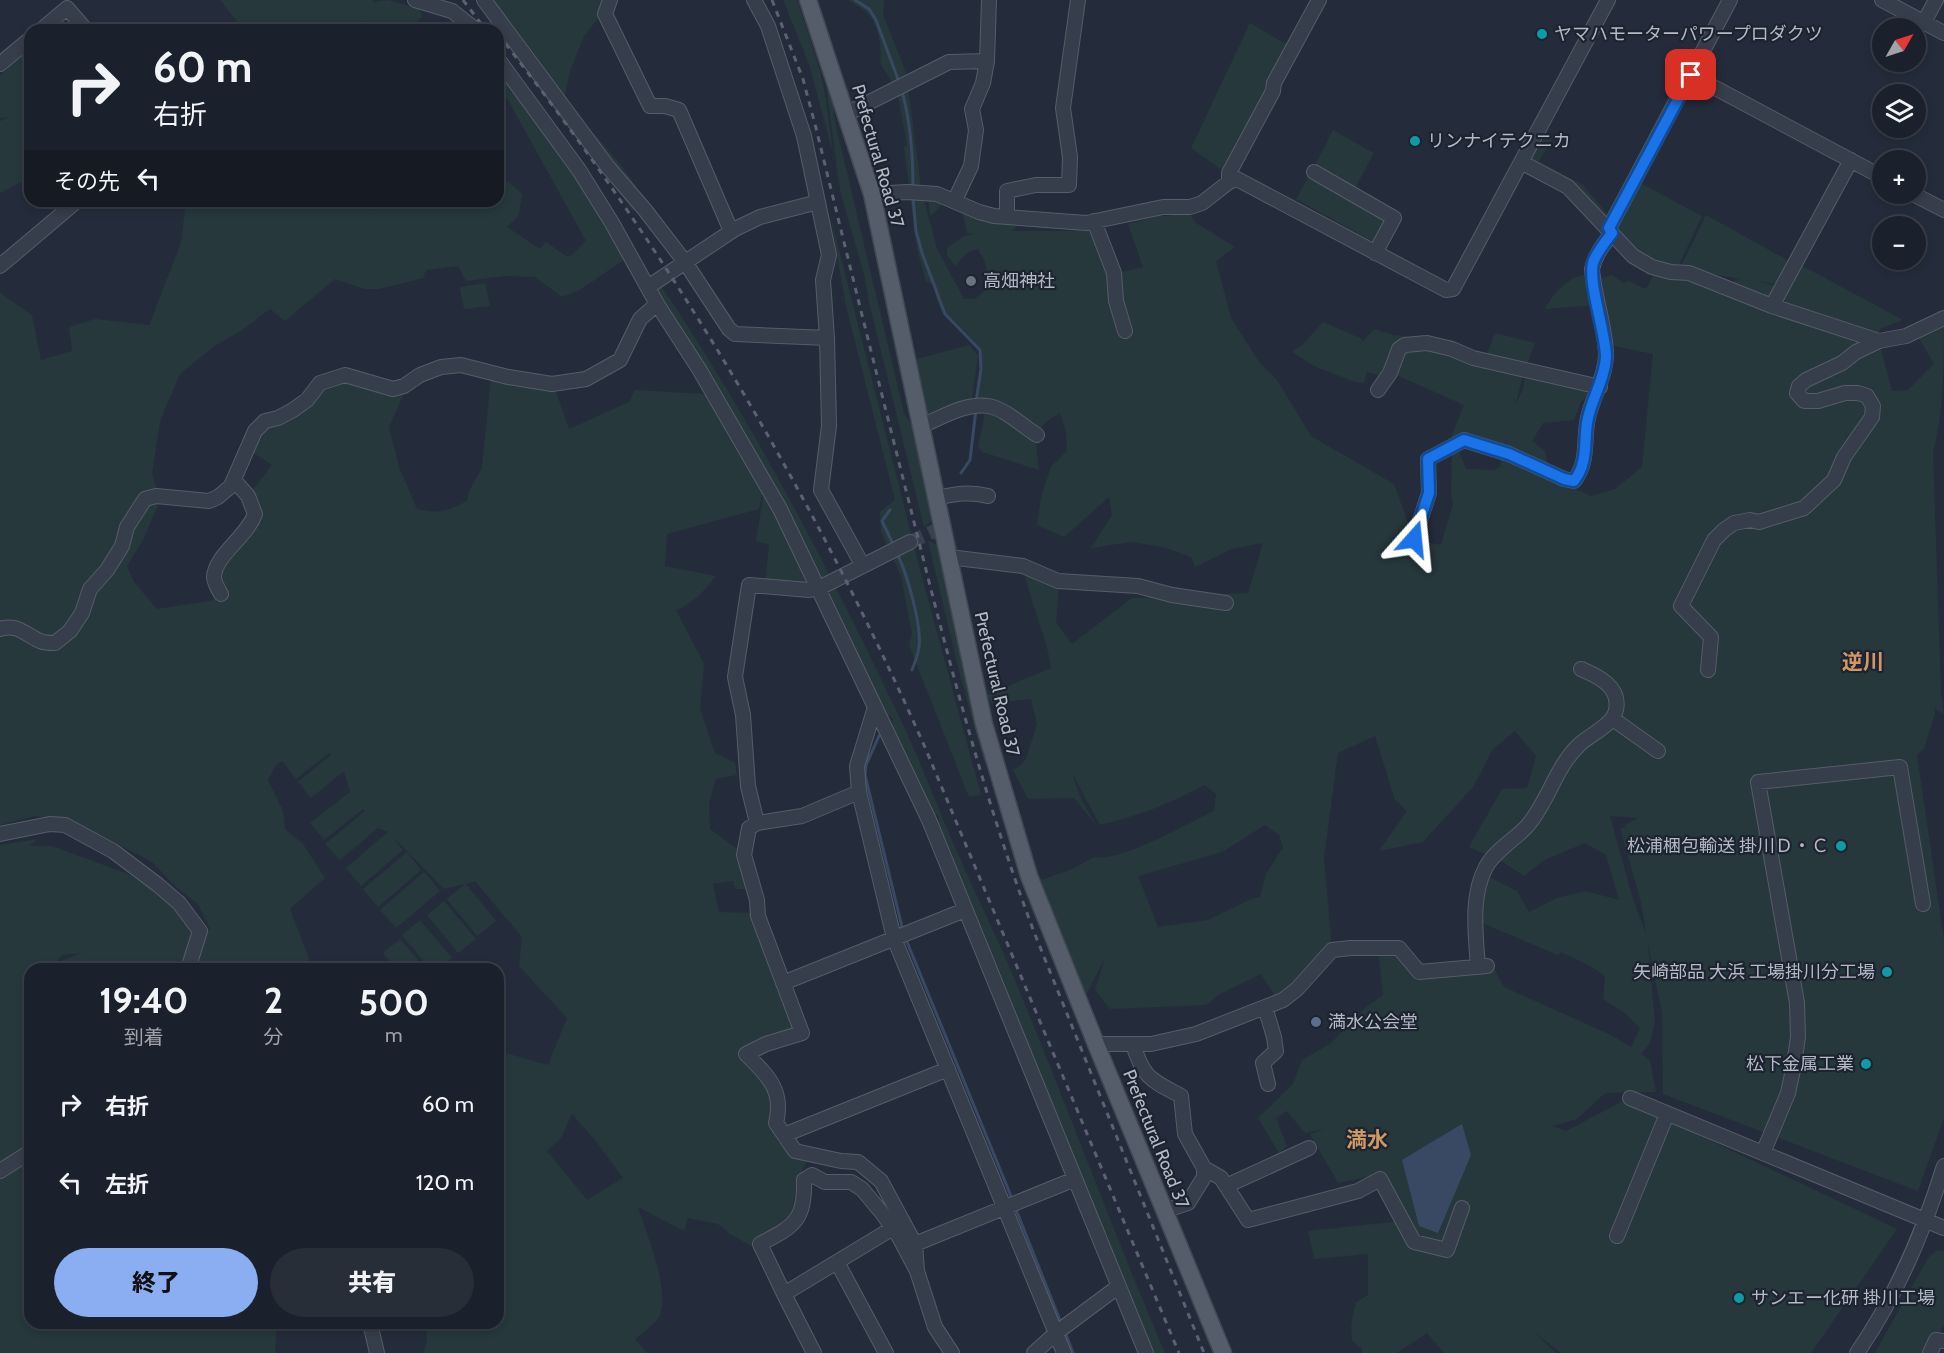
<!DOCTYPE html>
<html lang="ja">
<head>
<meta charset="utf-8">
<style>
	:root { --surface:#1b212c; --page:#282e38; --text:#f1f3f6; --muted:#a0a3a9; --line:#393e48; --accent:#8baef3 }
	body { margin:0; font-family:Cabin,"Noto Sans JP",sans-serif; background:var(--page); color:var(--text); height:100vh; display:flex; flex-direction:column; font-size:22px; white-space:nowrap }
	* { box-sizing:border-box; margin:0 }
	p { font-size:20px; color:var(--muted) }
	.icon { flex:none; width:33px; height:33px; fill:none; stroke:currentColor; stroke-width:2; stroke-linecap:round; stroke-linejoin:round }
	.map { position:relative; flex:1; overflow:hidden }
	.sheet { position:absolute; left:24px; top:963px; width:480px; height:366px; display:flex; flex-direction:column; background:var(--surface); border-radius:18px; box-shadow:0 3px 9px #0003,0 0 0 2px var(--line) }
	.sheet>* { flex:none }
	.guide { position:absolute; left:24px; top:24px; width:480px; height:183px; border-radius:18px; box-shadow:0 3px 9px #0003,0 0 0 2px var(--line); background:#1b212c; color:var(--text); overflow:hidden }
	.needle { width:39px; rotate:51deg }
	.fabs { position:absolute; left:1872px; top:18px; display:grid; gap:12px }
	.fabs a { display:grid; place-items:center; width:54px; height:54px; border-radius:50%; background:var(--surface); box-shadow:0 3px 9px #0003,0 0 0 2px var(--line); font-size:30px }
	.pin { position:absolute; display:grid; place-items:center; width:51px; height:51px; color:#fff; margin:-26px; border-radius:12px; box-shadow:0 3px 9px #0006 }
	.me { position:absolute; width:66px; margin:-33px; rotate:18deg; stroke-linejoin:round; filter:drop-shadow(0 0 4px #0008) }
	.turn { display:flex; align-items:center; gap:21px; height:126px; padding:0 30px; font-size:27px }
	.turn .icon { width:78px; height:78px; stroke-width:2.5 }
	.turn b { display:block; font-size:42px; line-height:51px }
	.then { display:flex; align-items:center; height:57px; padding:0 30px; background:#0003; gap:12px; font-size:22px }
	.eta { display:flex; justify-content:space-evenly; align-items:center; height:102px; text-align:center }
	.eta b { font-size:36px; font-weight:800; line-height:42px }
	.cta { display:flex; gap:12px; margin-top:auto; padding:12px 30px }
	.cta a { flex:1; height:69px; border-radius:36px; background:var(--accent); color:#111; font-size:24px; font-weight:800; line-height:69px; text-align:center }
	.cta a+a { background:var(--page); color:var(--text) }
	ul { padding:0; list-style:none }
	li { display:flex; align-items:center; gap:18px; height:78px; padding:0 30px }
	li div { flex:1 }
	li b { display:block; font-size:22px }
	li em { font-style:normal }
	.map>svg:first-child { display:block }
	.green { fill:#26383c; fill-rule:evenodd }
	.water { fill:#394963 }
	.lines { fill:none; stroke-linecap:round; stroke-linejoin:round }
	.stream { stroke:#394963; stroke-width:3 }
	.minor-tunnel { stroke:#394150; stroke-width:14; stroke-dasharray:14 7; stroke-linecap:butt }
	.minor-casing { stroke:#565c69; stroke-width:16 }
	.major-casing { stroke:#414854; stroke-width:19 }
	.minor { stroke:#373e4b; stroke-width:14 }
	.major { stroke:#555d6b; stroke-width:16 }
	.rail { stroke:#5a6272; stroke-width:3; stroke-dasharray:6 6; stroke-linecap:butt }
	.route-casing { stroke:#114b97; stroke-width:15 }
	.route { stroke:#1a73e8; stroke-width:10 }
	.culture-dot { fill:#0f9aa8; stroke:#1d2430; stroke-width:2 }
	.worship-dot { fill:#6b7280; stroke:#1d2430; stroke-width:2 }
	.service-dot { fill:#5c6f8a; stroke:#1d2430; stroke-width:2 }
	.labels { text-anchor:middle; stroke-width:4.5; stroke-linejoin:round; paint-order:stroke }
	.poi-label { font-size:18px; fill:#b3b9c7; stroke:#1d2430; text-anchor:start }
	.street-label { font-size:18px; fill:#b3b9c7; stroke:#1d2430 }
	.quarter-label { font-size:21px; font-weight:bold; fill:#cf9865; stroke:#1d2430 }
</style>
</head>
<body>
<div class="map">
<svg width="1944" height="1353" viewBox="0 0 1944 1353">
	<rect width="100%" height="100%" fill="#242c3b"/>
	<path class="green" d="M220 0H373V2L388 0 419 9 422 16 411 30H372L362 21 336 30H244Z
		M486 0H607L600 16 584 36 570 71 565 96C587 131 620 158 641 194L633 212Z
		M783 0H797C805 24 813 47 820 71 827 98 829 126 833 153L809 64Z
		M848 0H884L883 15 906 72 921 188 937 249 964 299H974L992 286 985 262 978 249 968 252 955 266 947 255V248L964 236 975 234 967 233 963 214 942 205 930 216 928 198 1018 225 1012 231H1089L1112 255 1118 273 1143 267 1128 224 1158 216H1169L1188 211 1196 223 1235 247 1216 261 1231 318 1260 363 1277 380 1311 436 1394 484 1414 539 1441 545 1453 504 1451 492 1452 449 1457 447 1466 469 1494 470 1500 467 1502 455 1591 496 1615 489 1642 467 1653 354 1610 345 1596 280 1612 275 1624 283 1629 281 1646 289 1656 271 1715 289 1740 279 1680 268 1706 215 1791 262 1778 284 1756 281 1782 287 1772 306 1880 346 1892 391 1908 390 1934 364 1917 335 1944 321C1944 364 1944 412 1933 452L1941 693 1944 714 1934 708 1935 713 1924 749 1917 755 1944 940V1118L1918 1191 1663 1094 1662 1013 1648 944 1655 1022 1650 1043 1641 1054 1650 1060 1656 1092 1605 1093 1577 1119 1552 1126 1566 1131 1623 1101 1665 1119 1897 1229 1811 1353H1561L1534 1332 1556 1353H1444L1427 1333 1397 1353H1362V1349L1352 1341 1351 1325 1356 1302 1368 1295V1254L1314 1259 1308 1231 1401 1221 1379 1174 1338 1183 1310 1134 1325 1129 1305 1133 1287 1111 1276 1118 1287 1146 1279 1153 1258 1118 1293 1084 1302 1060 1330 1044 1365 1008 1383 995 1378 948H1399L1419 972 1493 966 1504 987 1613 1036 1631 1047 1640 1028 1626 1014 1603 999 1605 976C1592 965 1576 960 1561 952L1558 955 1475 920 1483 874 1517 891 1529 912 1557 898 1586 891 1619 900 1606 855 1585 843 1544 860 1524 876 1503 862 1469 847 1502 789 1527 788 1536 756 1515 731 1493 749 1473 787 1423 842 1379 851 1407 811 1395 800 1375 736 1338 753 1324 857 1332 950 1279 1002 1261 974 1220 994 1206 1005 1110 1009 1095 990 1105 958 1087 993H1084L1041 880 1070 870 1094 857C1119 863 1189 823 1214 811L1216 794 1204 785C1168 805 1140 815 1100 825L1072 773 1081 799 1096 825 1074 798 1028 799 1013 770 1021 765 1026 759 1037 724 1031 699 991 703 987 695 1051 668C1046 632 1029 601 1023 566L1059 586 1056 623 1072 644 1132 598 1248 593 1263 543 1231 549 1195 567 1191 557 1163 547 1131 542 1091 548 1112 515 1109 497 1064 537 1037 525 1041 497 1051 467 1067 451 1066 432 1060 413C1030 430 1036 439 1039 470L982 452 978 447 988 397 985 404H978L981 349 946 313 943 315 936 298 933 284 926 281 917 249 904 147 907 145 897 90 880 63C883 52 878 27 871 17 866 10 855 5 848 0ZM1610 816 1638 818 1625 825 1626 827 1620 828 1641 902 1646 933 1632 896ZM1265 825 1279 835 1283 847 1266 874 1260 897 1251 899 1208 920 1158 927 1138 876 1222 852Z
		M1722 0H1727L1609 228 1527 163 1542 132 1552 139 1539 161 1583 185 1608 215 1670 93H1674L1680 82 1677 81Z
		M1250 23 1291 47 1229 175 1191 148Z
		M30 50V98H22L30 101V184L19 183 0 193V121L10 117 0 118V75Z
		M498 65 583 180 625 259 580 290 562 297 535 277 505 276 466 281 458 266 426 270 423 278 379 289H364L335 279 285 321 270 309 242 330 213 347 180 374 160 421 152 473 160 501 143 540 127 566 134 582 157 609 210 601 227 593 216 566 255 515 248 496 272 465 252 452 255 431 345 375 407 387 389 427 399 467 417 509C438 514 448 511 467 501L469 491 482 468 491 376 554 386 569 429 629 402 635 390 705 394 763 490 759 509 667 534 665 566 716 576C705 590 693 604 676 610L704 664 700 709 715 753 735 763 737 775 716 779 709 803 710 829 741 852 748 889H735L733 881 713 884 719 912 751 913 796 1030 743 1053 764 1081 808 1160 798 1178 791 1214 751 1246 730 1234 718 1224 688 1218 684 1231 638 1207C646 1232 674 1299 657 1320 651 1327 642 1333 635 1339L647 1353H423L427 1341 426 1323H498V1051L548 1065 567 1018 519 966 522 937 475 881 466 884 496 921 477 936 447 899 465 884 444 889 394 838 403 850 361 886 346 868 388 832 378 828 340 860 325 844 365 811 363 809 324 840 310 823 350 792 344 771 311 798 298 782 331 755 329 753 296 779 282 761 276 765 268 780 283 811 285 829 303 844 325 878 290 909 313 969H54L58 962 81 953 62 955 52 969H30V1150L0 1168V845L38 839 29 846H52L126 873 145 885 149 884 172 901 199 939 210 929 198 904 176 887 152 862 81 825 35 816 0 825V293L32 315 41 360 72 351 69 327 95 319 149 325 181 243 186 201H358L374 210 390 201H498V173L522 194 519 215 507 227 540 249 546 242 566 256H571L586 241 498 82ZM572 1114 595 1140 623 1178 587 1200 547 1151 561 1138Z
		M826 86 833 104 835 122 904 413 914 429 933 520 924 527 869 302 864 274 840 191Z
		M1333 130 1374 153 1355 188 1315 165Z
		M1308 178 1383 218 1385 223 1374 242 1296 199Z
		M1640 183 1702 216 1677 269C1648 258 1628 257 1616 226Z
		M830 214 922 577 981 795 969 797 909 645 912 634 901 576 881 532 880 512 895 500 846 306Z
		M1799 264 1903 320 1880 329 1876 337 1775 305Z
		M1588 274 1596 305 1545 309C1555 291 1568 277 1588 274Z
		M485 283 490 306 464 309 460 287Z
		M659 283C755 424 833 577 906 731 926 775 942 820 962 863 977 898 994 931 1009 966 1063 1094 1110 1225 1165 1353H1151L1105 1241 1109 1239 1107 1233 1101 1234 934 823 939 818 937 814 931 816 891 727 893 719 879 709 828 595 831 589 827 579 818 577 654 290Z
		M1323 322 1360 338 1363 341 1374 329 1393 335 1454 340 1453 347 1397 346 1386 377 1367 372 1364 383 1355 382 1314 366 1292 352 1303 344Z
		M1495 333 1535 343 1527 364 1487 354Z
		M969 345 978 355 972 401 925 421 913 360Z
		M1441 349 1523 375 1515 406 1523 389 1526 372 1592 389 1581 402 1574 420 1543 423 1532 441 1545 451 1548 467 1504 452 1507 437 1503 452 1449 442 1464 405 1394 374 1404 350Z
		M764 492 809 586 765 584 769 545 756 541Z
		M928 541 938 545 952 614 993 781 983 758 961 679Z
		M407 852 421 870 378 907 363 889Z
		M424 872 440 891 396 928 380 910Z
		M444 901 476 939 458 953 427 915Z
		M420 920 452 958 439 969H430L402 935Z
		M400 939 426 969H396L383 953Z
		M30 1157V1323H279L276 1332 275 1353H0V1177Z
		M1942 1250 1944 1251V1325L1929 1353H1875L1928 1258 1936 1251Z"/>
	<path class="water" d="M1462 1124 1471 1155 1438 1233 1419 1226 1402 1160Z"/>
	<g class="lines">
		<path class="stream" d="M855 0 869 9 876 20 899 82
			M902 91C911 124 913 154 913 188
			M913 198 916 231 922 253 945 314 980 350 981 369 976 402
			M961 473 970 460 976 409
			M890 510 882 521 893 544
			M897 553C907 574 922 625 919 647 918 655 915 662 912 670
			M879 736 866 765 865 775 903 931
			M905 937 1013 1201
			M1015 1207 1061 1323
			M1065 1332 1073 1353"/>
		<path class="minor-tunnel" d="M910 542 937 530"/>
		<defs>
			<path id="minor" d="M415 0 452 11 476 30
				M484 0 608 167 645 210 685 262 729 329 735 334 827 338
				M610 0 605 14 650 106H665L679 110 731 231
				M754 0 768 26 804 136 829 255 823 280 827 338 829 426 821 490 863 566
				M1882 0 1944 33
				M1924 22 1936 0
				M41 30 67 8 86 30
				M498 59 579 170 612 223 657 304 699 369 780 509 875 707 857 766 859 792 894 938 1064 1353
				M0 64 30 39
				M1691 75 1882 177
				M846 114 949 62 987 61
				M1521 162 1568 187 1633 256 1652 267 1671 272 1689 273 1772 306 1879 341 1906 336 1944 318
				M1314 172 1394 218 1375 253
				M1229 182V173L1273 91 1274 83 1319 0
				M872 194 907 192 937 194 979 212 994 216 1086 223 1163 207H1190L1202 203 1229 182 1237 179 1446 290 1453 289 1608 0
				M1913 194 1944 210
				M955 200 971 166 976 130 972 109 983 83 987 61 989 0
				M1007 217V191L1036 185H1069L1070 157 1063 108 1078 0
				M1094 221 1114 273 1116 301 1125 331
				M1608 230 1730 0
				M0 266 77 201
				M648 287 735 229 760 217 818 202
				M1772 306 1851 160
				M1378 390 1390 373 1399 349 1405 345 1427 343 1452 349 1473 358 1600 387
				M921 426C941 418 966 402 988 406 1006 409 1022 426 1037 435
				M936 498C955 494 969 491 988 496
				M1414 539 1429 493 1428 459 1464 440 1509 454 1564 479 1574 481C1588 463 1584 444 1587 423 1590 401 1605 380 1606 356 1606 328 1594 297 1592 269 1595 255 1603 245 1612 233
				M949 557 1023 566 1058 581 1138 586 1172 595 1226 603
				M221 594C218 589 214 582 214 577 215 555 247 537 255 514L248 496 234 480
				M0 629C17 623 26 635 40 641 45 643 50 643 55 643L70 631 82 613 90 589 107 570 122 546 127 527 145 499 156 496 209 501 218 497 231 486 255 431 265 421 278 418 293 410 307 400 320 383 345 375 393 389 404 386 420 375 441 367 461 365 508 377 552 384 586 379 620 360 640 319 657 304
				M1708 670 1711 637 1681 606 1714 540 1724 530 1734 523 1750 520 1759 522 1804 508 1834 480 1844 457 1872 417 1873 406 1867 396 1858 393H1845L1818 401H1804L1797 393 1799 386 1806 380 1842 363 1856 352 1879 341
				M875 707 929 820 1146 1353
				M1613 719 1658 751
				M859 792 802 816 757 823 749 828 744 855 757 900 758 916 802 1033 766 1044 746 1054C768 1076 784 1090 776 1123L795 1151 841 1161 858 1162 881 1181 915 1244 917 1271
				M757 823 748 786 743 715 735 677 749 585 809 590 819 588 910 542
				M0 834 50 824 65 825 113 851 158 885 179 903 200 931 188 969
				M1478 967C1476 936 1470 896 1486 867 1495 850 1516 839 1528 825 1549 800 1556 766 1580 744 1591 734 1613 725 1616 710 1621 687 1598 676 1581 669
				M783 983 965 910
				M1265 1007 1274 1037 1276 1051 1263 1063 1268 1084
				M1096 1044H1151L1196 1034 1283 1000 1297 989 1332 950 1351 948H1399L1419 972 1487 966
				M1133 1044C1143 1078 1151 1080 1181 1096L1185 1134 1204 1168V1177L1188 1203 1164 1211
				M1630 1098 1944 1228
				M784 1135 948 1069
				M1763 1153 1788 1093 1794 1065 1798 1037 1797 1003 1758 782 1900 767 1923 904
				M1204 1168 1221 1178 1248 1220 1358 1191 1380 1179 1414 1242 1447 1250 1462 1208
				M0 1171 30 1152
				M1226 1186 1309 1148
				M1617 1236 1665 1119 1669 1114
				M915 1244 1075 1179
				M837 1262 886 1353
				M784 1294 760 1244C794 1226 805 1221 804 1180L812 1175 825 1182H851L862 1189 882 1213 899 1237 917 1271 935 1327 952 1353
				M370 1323 377 1353
				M814 1353 784 1294 893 1228
				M1034 1353 1056 1333 1119 1286
				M1857 1353C1897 1295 1923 1233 1944 1166
				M1930 1353 1936 1340 1944 1341"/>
			<path id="major" d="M808 0 872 194 984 724 1029 876 1096 1044 1223 1353"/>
		</defs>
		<use href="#minor" class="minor-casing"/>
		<use href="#major" class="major-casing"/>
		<use href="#minor" class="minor"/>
		<use href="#major" class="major"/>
		<path class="rail" d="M463 0 486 30
			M772 0 803 79 816 128C847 255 878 380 910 506 946 650 982 793 1034 932L1204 1353
			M498 34C670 253 811 490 924 745L1179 1353"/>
	</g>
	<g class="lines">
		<defs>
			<path id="route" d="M1414 539 1429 493 1428 459 1464 440 1509 454 1564 479 1574 481C1588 463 1584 444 1587 423 1590 401 1605 380 1606 357 1606 333 1586 278 1594 260 1598 251 1605 242 1612 233L1609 228 1691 75"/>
		</defs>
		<use href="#route" class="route-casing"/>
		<use href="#route" class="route"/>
	</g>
	<g class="culture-dot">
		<circle cx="1542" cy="34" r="6"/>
		<circle cx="1415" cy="141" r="6"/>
		<circle cx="1841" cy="846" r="6"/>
		<circle cx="1887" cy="972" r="6"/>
		<circle cx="1866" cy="1064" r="6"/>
		<circle cx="1739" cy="1298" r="6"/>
	</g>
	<circle class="worship-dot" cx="971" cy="281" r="6"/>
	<circle class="service-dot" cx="1316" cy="1022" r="6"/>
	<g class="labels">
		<g class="poi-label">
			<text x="1554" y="40">ヤマハモーターパワープロダクツ</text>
			<text x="1427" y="147">リンナイテクニカ</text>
			<text x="983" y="287">高畑神社</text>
			<text x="1829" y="852" text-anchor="end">松浦梱包輸送 掛川Ｄ・Ｃ</text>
			<text x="1875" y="978" text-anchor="end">矢崎部品 大浜 工場掛川分工場</text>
			<text x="1328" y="1028">満水公会堂</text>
			<text x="1854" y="1070" text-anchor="end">松下金属工業</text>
			<text x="1751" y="1304">サンエー化研 掛川工場</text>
		</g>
		<g class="street-label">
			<text transform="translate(878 156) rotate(74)" y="6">Prefectural Road 37</text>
			<text transform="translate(997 684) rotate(77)" y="6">Prefectural Road 37</text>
			<text transform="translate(1156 1139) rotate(68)" y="6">Prefectural Road 37</text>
		</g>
		<g class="quarter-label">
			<text x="1863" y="669">逆川</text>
			<text x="1367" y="1147">満水</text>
		</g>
	</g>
</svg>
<div class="fabs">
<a><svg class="needle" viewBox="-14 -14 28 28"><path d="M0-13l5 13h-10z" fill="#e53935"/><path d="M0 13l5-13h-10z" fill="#a0a3a9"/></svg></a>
<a><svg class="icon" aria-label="layers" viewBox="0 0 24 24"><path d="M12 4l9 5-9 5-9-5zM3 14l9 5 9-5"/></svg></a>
<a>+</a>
<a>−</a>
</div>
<div class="pin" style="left:1691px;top:75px;background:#d93025"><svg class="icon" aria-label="arrive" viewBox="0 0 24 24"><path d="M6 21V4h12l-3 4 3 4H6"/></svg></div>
<svg class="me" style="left:1414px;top:539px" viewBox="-20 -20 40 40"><path d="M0-17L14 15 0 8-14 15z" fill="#1a73e8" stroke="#fff" stroke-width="4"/></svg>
<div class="guide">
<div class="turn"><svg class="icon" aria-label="right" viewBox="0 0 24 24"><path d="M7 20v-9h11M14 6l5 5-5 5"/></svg><div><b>60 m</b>右折</div></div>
<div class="then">その先<svg class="icon" aria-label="left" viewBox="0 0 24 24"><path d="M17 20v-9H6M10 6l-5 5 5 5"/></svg></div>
</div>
<section class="sheet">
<div class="eta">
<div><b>19:40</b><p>到着</p></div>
<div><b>2</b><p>分</p></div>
<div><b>500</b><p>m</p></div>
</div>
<ul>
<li><svg class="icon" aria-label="right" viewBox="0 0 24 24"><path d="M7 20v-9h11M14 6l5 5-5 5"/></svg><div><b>右折</b></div><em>60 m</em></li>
<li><svg class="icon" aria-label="left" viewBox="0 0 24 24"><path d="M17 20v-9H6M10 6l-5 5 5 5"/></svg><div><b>左折</b></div><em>120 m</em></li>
</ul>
<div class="cta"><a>終了</a><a>共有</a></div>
</section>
</div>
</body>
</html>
